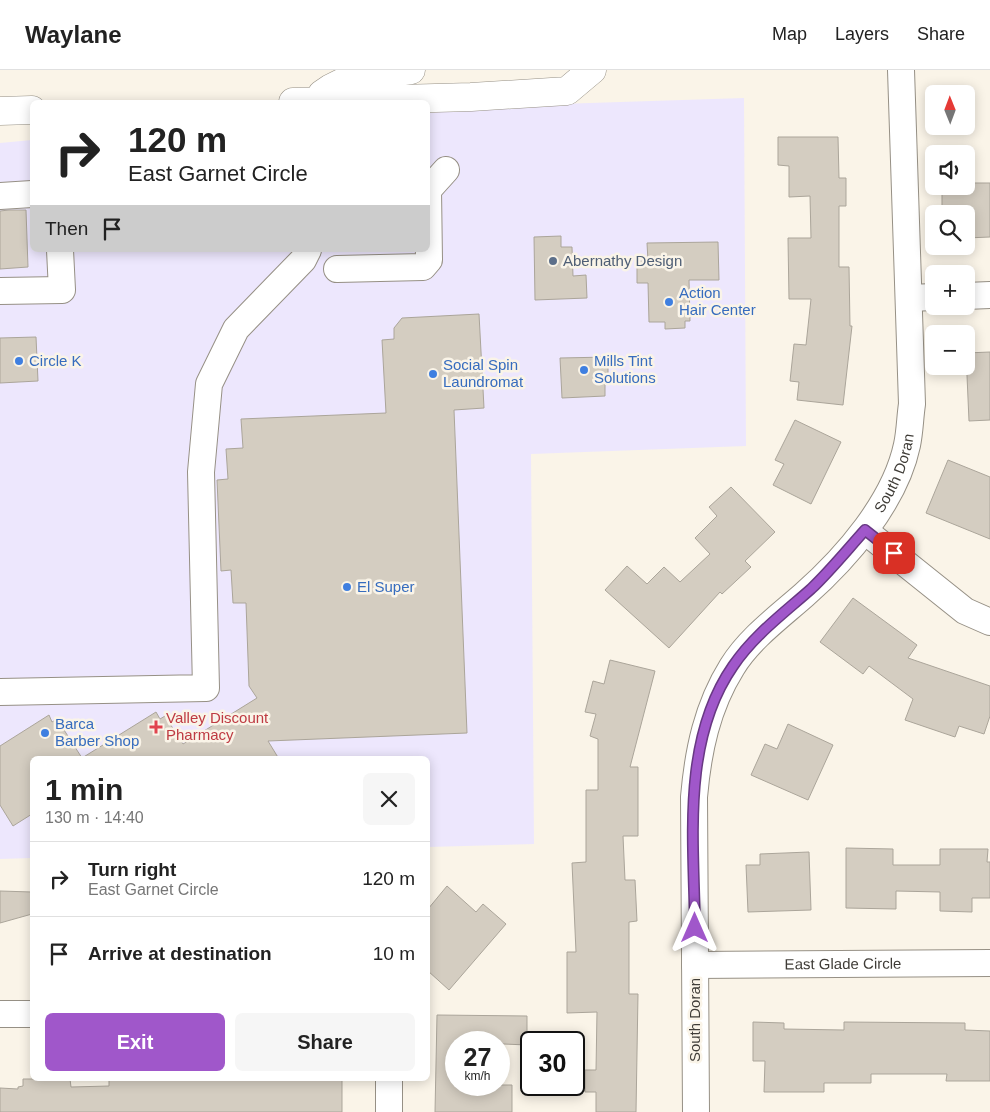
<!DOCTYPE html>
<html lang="en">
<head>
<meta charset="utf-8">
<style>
	:root { --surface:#fff; --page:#f6f6f6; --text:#222; --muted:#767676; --line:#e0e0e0; --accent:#a057ca }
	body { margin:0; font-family:Arial,sans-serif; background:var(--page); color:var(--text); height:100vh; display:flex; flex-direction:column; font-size:19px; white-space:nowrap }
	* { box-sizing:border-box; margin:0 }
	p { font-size:16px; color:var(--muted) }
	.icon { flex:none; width:28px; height:28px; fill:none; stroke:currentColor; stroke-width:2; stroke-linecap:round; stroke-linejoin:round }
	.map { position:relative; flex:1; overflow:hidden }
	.side { position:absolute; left:30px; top:686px; width:400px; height:325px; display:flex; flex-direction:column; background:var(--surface); border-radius:8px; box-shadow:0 2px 12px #0003 }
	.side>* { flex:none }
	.hud { position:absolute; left:30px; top:30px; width:400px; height:152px; border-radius:8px; box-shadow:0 2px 12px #0003; background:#fff; color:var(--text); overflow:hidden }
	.needle { width:32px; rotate:359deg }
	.tools { position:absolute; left:925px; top:15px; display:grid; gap:10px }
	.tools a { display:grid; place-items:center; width:50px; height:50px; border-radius:8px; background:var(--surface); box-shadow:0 2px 12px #0003; font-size:25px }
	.speed { position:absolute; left:445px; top:961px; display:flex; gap:10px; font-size:25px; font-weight:700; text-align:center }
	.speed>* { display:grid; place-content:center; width:65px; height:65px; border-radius:50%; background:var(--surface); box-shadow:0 2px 12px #0003; line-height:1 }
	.speed small { font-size:12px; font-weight:400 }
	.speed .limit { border:2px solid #111; border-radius:8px; background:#fff; color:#111 }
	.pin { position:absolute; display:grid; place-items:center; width:42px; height:42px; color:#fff; margin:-21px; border-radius:10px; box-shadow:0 2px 8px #0006 }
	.me { position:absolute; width:55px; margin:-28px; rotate:0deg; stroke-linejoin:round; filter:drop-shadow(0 0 4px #0008) }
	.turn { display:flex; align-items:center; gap:18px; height:105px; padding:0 15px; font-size:22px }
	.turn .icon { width:65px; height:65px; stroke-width:2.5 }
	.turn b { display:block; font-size:35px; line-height:42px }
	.then { display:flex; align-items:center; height:48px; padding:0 15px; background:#0003; gap:10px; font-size:19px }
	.round { display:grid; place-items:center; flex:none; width:52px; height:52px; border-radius:8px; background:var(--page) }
	.summary { display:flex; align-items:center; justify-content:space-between; height:85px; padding:0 15px }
	h1 { font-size:30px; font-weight:800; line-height:38px }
	.primary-button { display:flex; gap:10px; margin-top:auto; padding:10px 15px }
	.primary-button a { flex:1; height:58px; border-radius:8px; background:var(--accent); color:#fff; font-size:20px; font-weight:800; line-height:58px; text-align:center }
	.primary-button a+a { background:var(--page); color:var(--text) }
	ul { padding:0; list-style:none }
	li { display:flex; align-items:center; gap:15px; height:75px; padding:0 15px; border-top:1px solid var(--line) }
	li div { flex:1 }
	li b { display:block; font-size:19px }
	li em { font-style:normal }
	header { display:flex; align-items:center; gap:30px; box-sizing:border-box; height:70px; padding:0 25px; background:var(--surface); border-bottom:1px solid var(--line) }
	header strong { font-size:24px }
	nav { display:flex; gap:28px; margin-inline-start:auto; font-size:18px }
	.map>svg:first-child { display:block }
	.commercial { fill:#ede7fd }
	.building { fill:#d4cdc1; stroke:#aba59a }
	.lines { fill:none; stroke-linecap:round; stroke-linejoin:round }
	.minor-casing { stroke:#969085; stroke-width:28 }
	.major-casing { stroke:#969085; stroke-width:29 }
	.minor { stroke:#fff; stroke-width:26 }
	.major { stroke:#fff; stroke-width:28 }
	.route-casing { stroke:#683983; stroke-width:12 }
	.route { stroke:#a057ca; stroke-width:9 }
	.service-dot { fill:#5c6f8a; stroke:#faf4e8; stroke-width:2 }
	.shop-dot { fill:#3f7fe0; stroke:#faf4e8; stroke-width:2 }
	.health-dot { fill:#e0444e; stroke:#faf4e8; stroke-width:2 }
	.labels { text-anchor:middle; stroke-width:5; stroke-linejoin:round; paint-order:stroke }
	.service-label { font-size:15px; fill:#4e5e75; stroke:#faf4e8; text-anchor:start }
	.shop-label { font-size:15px; fill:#366cbe; stroke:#faf4e8; text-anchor:start }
	.street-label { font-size:15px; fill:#3f3c37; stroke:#faf4e8 }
	.health-label { font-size:15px; fill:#be3a42; stroke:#faf4e8; text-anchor:start }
</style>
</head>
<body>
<header>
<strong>Waylane</strong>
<nav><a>Map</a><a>Layers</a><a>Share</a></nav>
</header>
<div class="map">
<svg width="990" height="1042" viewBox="0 0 990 1042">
	<rect width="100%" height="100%" fill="#faf4e8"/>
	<path class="commercial" d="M744 28 746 376 531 384 534 774 428 777V689H32V788L0 789V73L32 70V180H428V43L528 35Z"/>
	<path class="building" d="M778 67H838L839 108H846V136H839V197H849L850 256H852L843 335 797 330 799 312 790 311 794 274 806 275 811 229H789L788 168H811L810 126 789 127V96L778 95Z
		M966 113H990V167L966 168V144H942V116H966Z
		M9 140H26L28 197 0 199V141Z
		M561 166V177H572L573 206 586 205 587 228 535 230 534 167Z
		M718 172 719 210H689L690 251H685V258L665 259V252H649L648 213H637V191H648L647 173Z
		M479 244 484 338 454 340 467 663 268 671 279 689H32V744L13 756 0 735V676L49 645 52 652 57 649 82 688 156 642 160 649 165 646 183 674 257 628 249 616 246 533H233L231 500 221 501 217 410 228 409 226 379 243 378 241 349 386 343 382 270 394 269V258L402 248Z
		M36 267 38 311 0 313V268Z
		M990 282V350L969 351 966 283Z
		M608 287V312H605V326L562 328 560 288Z
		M795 350 841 372 811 434 773 415 784 394 775 390Z
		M948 390 990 407V469L926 443Z
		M731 417 775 462 745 491 751 497 722 524 720 522 669 578 605 520 627 496 647 514 664 497 680 512 710 484 695 468 717 446 709 437Z
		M853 528 917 575 908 588 990 616V646L984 664 959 656 955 667 905 650 913 629 869 596 863 604 820 572Z
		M610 590 655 601 630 697H638V766H623L625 810H635L637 851 629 852V924H638L636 1042H596V1022H585V1000H596L597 942 567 943V882H576L572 793 586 792V720H598V669L590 666 596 644 585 642 593 611 604 614Z
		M788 654 833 675 808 730 751 705 765 674 777 679Z
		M846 778 893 779V795H940V779H988L987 792H990V828H972V842L940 841V822L896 821V839L846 838Z
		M809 782 811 840 748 842 746 795H760V784Z
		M447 816 476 842 483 834 506 854 449 920 428 901V839Z
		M0 821 32 822V844L0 853Z
		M437 945 527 946V975L456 972V1015H512V1042H435Z
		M753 952 784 953V959L844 960V952L965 953V960L990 961V1011H946L947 1004H871V1013H824V1022H764L765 991H753Z
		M23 1009H70L71 1017 109 1016V1009H342V1042H0V1018L18 1019V1017L23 1016Z"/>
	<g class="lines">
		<defs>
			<g id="minor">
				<path d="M0 126 32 124"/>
				<path d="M337 199 423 197 429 190 428 120 446 100"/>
				<path d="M0 221 62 220 60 180"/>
				<path d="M966 226 990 225"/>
				<path d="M909 228 934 227"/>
				<path d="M865 461 965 541 990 552"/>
				<path d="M0 622 206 618 201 402 209 314 236 259 303 190 308 180"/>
				<path id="s1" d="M695 895 990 893"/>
				<path d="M0 944H32"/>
				<path d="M389 1042V1009"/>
				<path id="s2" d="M696 1042 694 727C698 681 707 637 732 597 749 569 779 547 804 525 846 488 895 432 907 375 910 361 910 347 912 334L901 0"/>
			</g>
			<path id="major" d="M293 32 471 27 567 21 592 0
				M322 32V24C348 4 380 4 411 0
				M0 41 32 40"/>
		</defs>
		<use href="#minor" class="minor-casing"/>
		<use href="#major" class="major-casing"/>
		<use href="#minor" class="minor"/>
		<use href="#major" class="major"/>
	</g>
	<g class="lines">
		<defs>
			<path id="route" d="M695 858C694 772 681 671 733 596 754 565 784 543 811 519 830 501 847 480 865 460L894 483"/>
		</defs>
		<use href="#route" class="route-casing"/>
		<use href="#route" class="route"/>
	</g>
	<circle class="service-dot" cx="553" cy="191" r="5"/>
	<g class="shop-dot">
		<circle cx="669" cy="232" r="5"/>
		<circle cx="19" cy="291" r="5"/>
		<circle cx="584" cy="300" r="5"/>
		<circle cx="433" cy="304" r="5"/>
		<circle cx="347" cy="517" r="5"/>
		<circle cx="45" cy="663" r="5"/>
	</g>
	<path class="health-dot" d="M153.5 649.5h5v5h5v5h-5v5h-5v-5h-5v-5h5z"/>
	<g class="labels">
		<g class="service-label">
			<text x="563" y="196">Abernathy Design</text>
		</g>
		<g class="shop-label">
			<text x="679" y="228">Action<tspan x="679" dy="17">Hair Center</tspan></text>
			<text x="29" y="296">Circle K</text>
			<text x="594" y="296">Mills Tint<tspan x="594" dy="17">Solutions</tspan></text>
			<text x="443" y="300">Social Spin<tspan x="443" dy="17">Laundromat</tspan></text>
			<text x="357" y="522">El Super</text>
			<text x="55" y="659">Barca<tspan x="55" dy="17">Barber Shop</tspan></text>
		</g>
		<g class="street-label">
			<text dy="5" stroke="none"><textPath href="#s2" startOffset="708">South Doran</textPath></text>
			<text dy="5" stroke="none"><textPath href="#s1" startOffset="148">East Glade Circle</textPath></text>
			<text transform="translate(695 950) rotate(-90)" y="5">South Doran</text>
		</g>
		<g class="health-label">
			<text x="166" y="653">Valley Discount<tspan x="166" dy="17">Pharmacy</tspan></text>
		</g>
	</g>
</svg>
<div class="tools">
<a><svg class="needle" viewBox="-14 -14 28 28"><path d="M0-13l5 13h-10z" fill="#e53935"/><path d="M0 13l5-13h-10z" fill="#767676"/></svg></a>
<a><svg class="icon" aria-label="sound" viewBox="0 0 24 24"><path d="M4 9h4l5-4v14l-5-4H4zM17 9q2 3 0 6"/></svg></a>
<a><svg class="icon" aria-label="search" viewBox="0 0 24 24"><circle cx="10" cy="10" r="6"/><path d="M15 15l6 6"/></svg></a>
<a>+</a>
<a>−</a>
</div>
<div class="speed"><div>27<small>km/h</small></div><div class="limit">30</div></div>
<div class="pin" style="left:894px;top:483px;background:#d93025"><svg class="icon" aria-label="arrive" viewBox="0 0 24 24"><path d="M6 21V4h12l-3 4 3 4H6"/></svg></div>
<svg class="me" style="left:695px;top:858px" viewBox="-20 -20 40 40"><path d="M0-17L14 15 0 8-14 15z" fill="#a057ca" stroke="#fff" stroke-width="4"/></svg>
<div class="hud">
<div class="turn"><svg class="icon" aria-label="right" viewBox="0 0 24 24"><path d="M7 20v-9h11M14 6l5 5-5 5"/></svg><div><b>120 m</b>East Garnet Circle</div></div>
<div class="then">Then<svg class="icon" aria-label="arrive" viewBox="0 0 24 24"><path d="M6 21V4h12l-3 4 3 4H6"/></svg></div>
</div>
<section class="side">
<div class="summary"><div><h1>1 min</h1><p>130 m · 14:40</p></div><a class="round"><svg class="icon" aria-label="close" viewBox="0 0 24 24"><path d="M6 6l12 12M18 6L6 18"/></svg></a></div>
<ul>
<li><svg class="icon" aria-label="right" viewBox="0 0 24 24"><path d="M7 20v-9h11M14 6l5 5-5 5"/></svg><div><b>Turn right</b><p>East Garnet Circle</p></div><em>120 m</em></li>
<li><svg class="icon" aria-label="arrive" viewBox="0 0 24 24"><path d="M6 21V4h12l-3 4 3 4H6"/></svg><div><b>Arrive at destination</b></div><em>10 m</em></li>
</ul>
<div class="primary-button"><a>Exit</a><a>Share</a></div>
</section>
</div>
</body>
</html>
